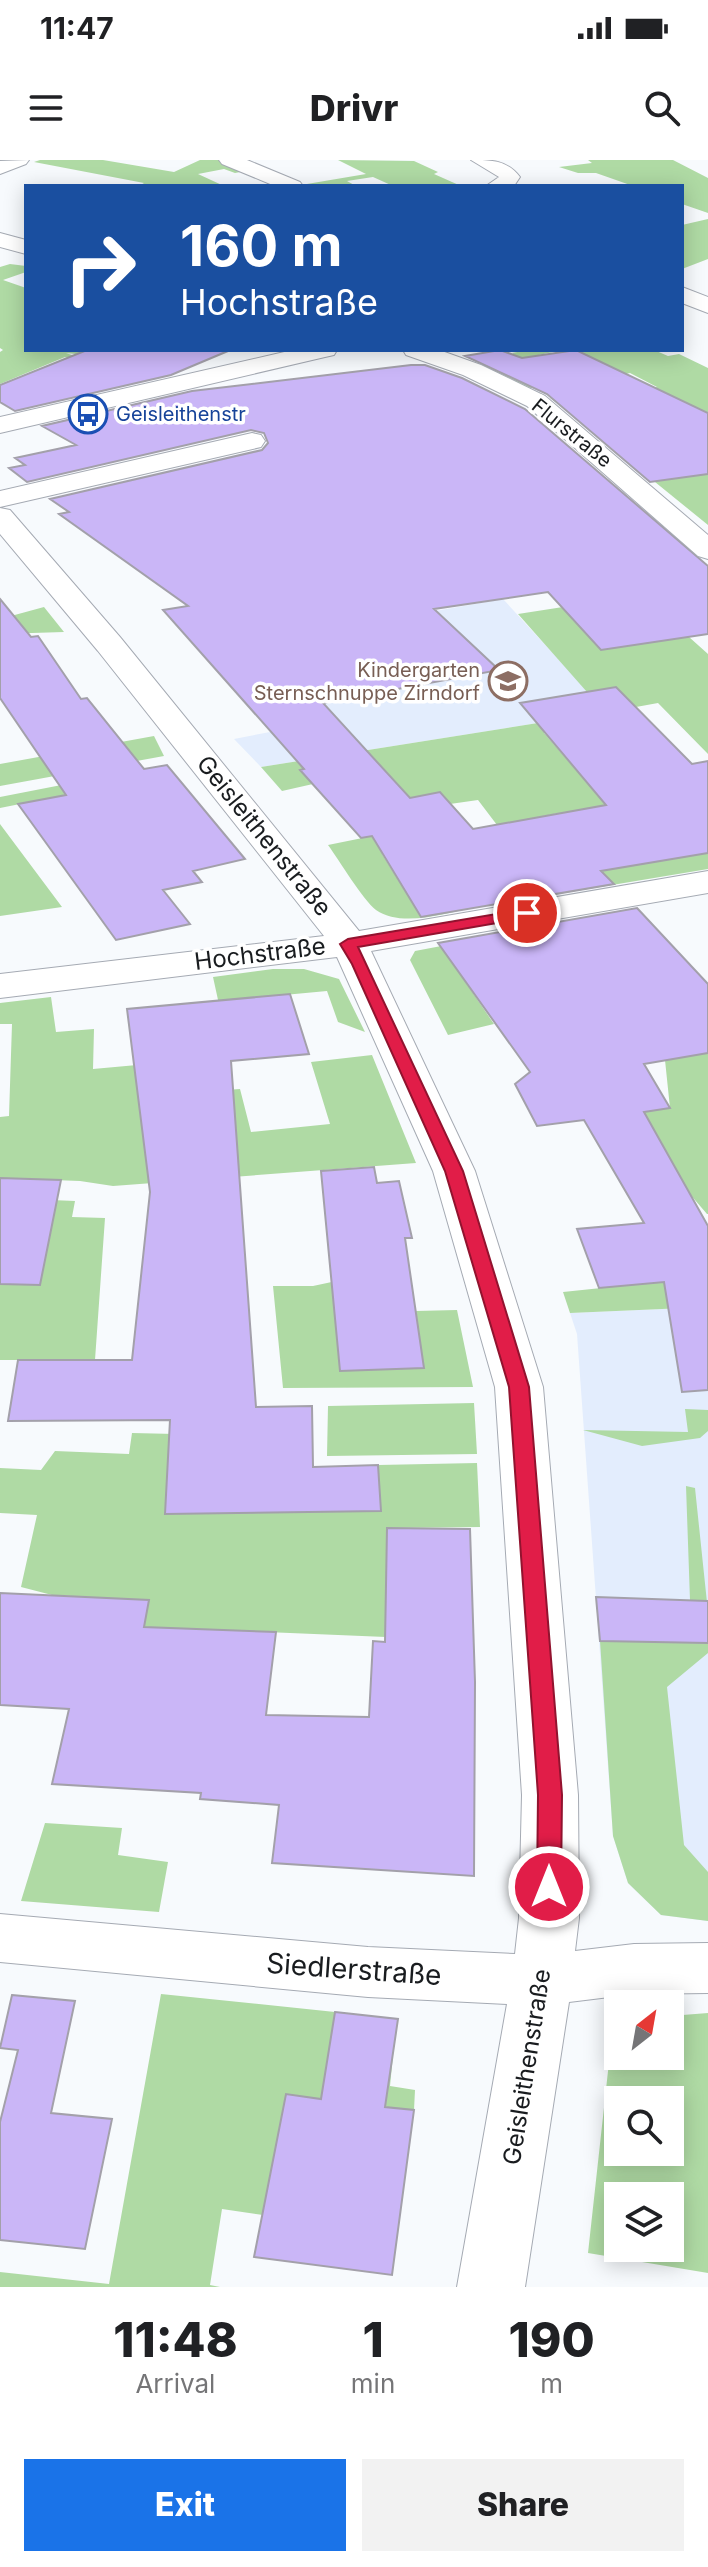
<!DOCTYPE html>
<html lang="en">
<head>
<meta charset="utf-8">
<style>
	:root { --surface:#fff; --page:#f2f2f2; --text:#202124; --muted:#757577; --accent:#1a73e8 }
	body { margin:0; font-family:Inter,sans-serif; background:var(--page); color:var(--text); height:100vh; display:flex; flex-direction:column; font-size:30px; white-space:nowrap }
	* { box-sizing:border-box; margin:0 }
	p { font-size:26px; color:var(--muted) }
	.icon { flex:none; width:44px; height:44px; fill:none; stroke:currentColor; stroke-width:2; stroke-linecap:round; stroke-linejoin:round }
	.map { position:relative; height:2127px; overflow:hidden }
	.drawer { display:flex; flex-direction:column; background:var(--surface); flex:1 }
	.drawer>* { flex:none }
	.guide { position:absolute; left:24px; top:24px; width:660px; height:168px; border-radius:0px; box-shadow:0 4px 20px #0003; background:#1a4fa0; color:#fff; overflow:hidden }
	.needle { width:52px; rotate:31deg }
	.tools { position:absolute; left:604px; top:1830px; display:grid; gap:16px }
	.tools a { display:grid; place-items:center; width:80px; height:80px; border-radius:0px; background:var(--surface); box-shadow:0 4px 20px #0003; font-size:40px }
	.pin { position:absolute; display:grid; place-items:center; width:68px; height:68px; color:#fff; margin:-34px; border:4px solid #fff; border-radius:50%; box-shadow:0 2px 8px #0007 }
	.me { position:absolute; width:88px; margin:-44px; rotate:0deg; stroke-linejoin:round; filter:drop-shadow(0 0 6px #0008) }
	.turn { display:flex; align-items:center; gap:28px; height:168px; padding:0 24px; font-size:36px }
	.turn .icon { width:104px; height:104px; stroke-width:2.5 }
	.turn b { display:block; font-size:56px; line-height:68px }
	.eta { display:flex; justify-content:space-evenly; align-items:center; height:136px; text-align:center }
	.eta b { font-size:48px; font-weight:800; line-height:56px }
	.cta { display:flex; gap:16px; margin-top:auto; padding:16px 24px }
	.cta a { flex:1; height:92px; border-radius:0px; background:var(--accent); color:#fff; font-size:32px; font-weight:800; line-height:92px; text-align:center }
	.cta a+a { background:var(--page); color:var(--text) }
	.status { display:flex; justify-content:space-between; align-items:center; height:56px; padding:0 40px; background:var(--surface); direction:ltr }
	.status svg { height:22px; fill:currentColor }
	header { display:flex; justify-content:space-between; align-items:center; height:104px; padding:0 24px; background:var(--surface); font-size:36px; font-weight:800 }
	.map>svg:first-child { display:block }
	.built { fill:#e3edfd }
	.green { fill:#afdaa4; fill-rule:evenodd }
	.building { fill:#cab6f7; stroke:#a3a0aa; stroke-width:2 }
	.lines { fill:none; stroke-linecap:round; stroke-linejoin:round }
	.minor-casing { stroke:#a5aab3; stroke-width:2 }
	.minor { fill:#fff; fill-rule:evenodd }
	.route { fill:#e11d48; stroke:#92132f; stroke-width:2 }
	.labels { text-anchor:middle; stroke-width:7; stroke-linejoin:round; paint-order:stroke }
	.far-transit-label { font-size:20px; fill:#164399; stroke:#fff; text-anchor:start }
	.far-street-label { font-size:20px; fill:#191c1f; stroke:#fff }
	.far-education-label { font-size:20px; fill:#785e54; stroke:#fff; text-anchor:end }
	.street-label { font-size:24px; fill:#191c1f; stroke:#fff }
	.near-street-label { font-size:28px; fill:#191c1f; stroke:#fff }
</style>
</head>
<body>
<div class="status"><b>11:47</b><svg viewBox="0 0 49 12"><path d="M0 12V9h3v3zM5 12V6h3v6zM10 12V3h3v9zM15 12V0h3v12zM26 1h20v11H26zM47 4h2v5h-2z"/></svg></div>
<header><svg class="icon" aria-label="menu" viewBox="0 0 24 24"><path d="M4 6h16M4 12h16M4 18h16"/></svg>Drivr<svg class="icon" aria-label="search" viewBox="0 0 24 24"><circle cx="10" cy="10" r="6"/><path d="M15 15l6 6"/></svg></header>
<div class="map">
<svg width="708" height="2127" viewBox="0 0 708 2127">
	<rect width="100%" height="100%" fill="#f7fafd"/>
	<path class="built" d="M503 439 607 552 261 607 234 579 270 572 317 472Z
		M708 1147V1761L661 1755 628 1723 613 1676 577 1174 570 1153Z"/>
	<path class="green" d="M40 0H103L174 12 200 0H221L251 10 235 13 224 9 198 14 224 26H139L144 23 34 2Z
		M338 0 414 1 438 12 434 14 461 26H393L373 17 347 21 356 26 301 25 366 14Z
		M588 0H673L708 18V53L682 44V26H633L596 13H578L559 7 592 3Z
		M708 59V99L682 109V65Z
		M10 104 26 106V112L3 120 26 128V190H87L76 194 66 193 112 209 65 197 0 224V192L3 190 0 188V107Z
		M528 190H562L525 198 604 204 576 190H654L668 196 679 194 708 208V253L654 268 708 282V365L655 322 660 320 550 238 593 228 613 238 657 227 630 213 584 224 574 218 530 228 486 207 521 199 512 193Z
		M44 447 64 472 0 474V459Z
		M563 447 689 477 708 494V594L658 543 636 547 616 527 587 532 518 454Z
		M607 552 544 573 577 611 653 599 687 696 708 693V709L558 734 543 715 607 702 559 653 497 665 478 640 450 644 439 632 398 640 406 633 372 596 301 610 313 624 282 631 261 607Z
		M154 576 164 596 0 626V604Z
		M82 621 69 662 50 638 0 648V637Z
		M0 664 62 747 0 756Z
		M397 671 382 694 410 739 464 731 473 748C445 753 402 768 376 750 363 740 339 700 328 685Z
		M521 771 548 802 462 817 494 864 448 875 410 800 415 791Z
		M273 809H304L339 819 365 872 338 862 327 831 284 835 220 849 213 817Z
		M51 837 56 872 94 869 93 909 203 899 211 931 240 929 251 972 330 964 311 902 372 895 416 1003 113 1026 80 1021 0 1018V957L9 956 12 864H0V843Z
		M708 870V1054H707L622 955 670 948 665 900Z
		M51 1040 75 1041 72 1057 105 1058 95 1200H0V1124Z
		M697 1118 708 1147 570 1153 563 1132Z
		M341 1120V1211L423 1208 416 1151 457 1150 473 1227 283 1228 273 1126H313Z
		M474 1243 477 1294 327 1296 328 1246Z
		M685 1249 708 1250V1271L700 1278 642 1286 583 1270 688 1272Z
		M132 1273 219 1275 165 1353 378 1305 477 1303 480 1367 387 1368 386 1477 144 1467 148 1440 52 1435 21 1427 37 1355 0 1353V1308L41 1310 55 1291 129 1294Z
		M686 1326 695 1328 708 1452V1493L667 1527 684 1685 708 1712V1761L661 1755 628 1723 613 1676 600 1481 694 1482 690 1440Z
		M45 1663 122 1668 118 1695 168 1702 159 1752 21 1741Z
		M161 1834 335 1852 332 1878 394 1885 390 1926 415 1930 414 1950 286 1935 263 2055 222 2049 210 2125 220 2127H0V2112L109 2124Z
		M708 1853V2113L588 2093 610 1893 618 1883V1896H670V1856ZM670 1940V1992H618V1940ZM670 2036V2088H618V2036Z"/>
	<path class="building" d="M87 190H228V191L171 215 15 251 0 242V225Z
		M500 190 522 198 576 190 708 253V314L650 322 547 234 465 196Z
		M411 205H425L462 218 525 249 708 406V474L601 490 548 432 434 449 499 510 323 543 410 638 440 632 473 669 606 645 520 543 616 527 692 604 708 601V693L601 711 614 724 421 757 372 676 361 678 300 610 304 609 163 450 188 446 59 354 69 352 50 339 262 290 268 283 264 273 251 270 27 322 9 308 25 305 15 298 76 285 42 266 192 231Z
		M0 439 31 477 38 476 81 539 87 538 144 609 167 605 245 699 193 711 202 722 163 730 190 764 116 780 18 644 66 635 0 538Z
		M637 748 708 824V893L644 904 670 948 644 952 708 1066V1230L682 1232 664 1122 599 1128 577 1069 644 1063 584 960 537 966 515 924 530 912 438 783Z
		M290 834 309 894 231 901 256 1247 312 1246 313 1307 378 1305 381 1351 165 1354 170 1260 8 1261 18 1200H132L150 1032 127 849Z
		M374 1007 377 1023 399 1021 412 1078H405L424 1208 340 1211 321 1011Z
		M0 1018 61 1020 40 1125 0 1124Z
		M387 1368 470 1369 475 1522 474 1716 272 1703 279 1645 200 1639 201 1633 52 1624 69 1549 0 1545V1433L149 1440 144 1467 276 1472 266 1555 369 1557 373 1481 385 1482Z
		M596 1437 708 1441V1483L600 1481Z
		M12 1835 75 1841 51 1953 112 1959 85 2089 0 2080V1962L18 1890 0 1888Z
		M335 1852 398 1859 385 1947 414 1950 392 2115 254 2097 286 1934 321 1939Z"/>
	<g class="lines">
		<defs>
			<path id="minor" d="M29 0 26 4 0 14V1Z
				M219 0H247L300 22 303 26H275L222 4Z
				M471 0C492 0 507 0 520 17L514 26H486L499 17Z
				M0 73 26 80V94L0 87Z
				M682 127 708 137V153L682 143Z
				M293 190H337L334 195 325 197 0 273V257Z
				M403 190H439L481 205 545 236 708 375V399L698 396 527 246 463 215 406 195Z
				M252 273 261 275 265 281 261 287 0 347V331Z
				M0 348 10 350 120 477 359 771 708 711V733L371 791 475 1011 543 1227 578 1635 579 1758 575 1791 634 1784 708 1783V1833L634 1834 569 1842 525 2127H457L507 1844 368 1837 0 1802V1754L368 1787 515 1794 519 1758 522 1635 495 1227 433 1011 337 797 0 838V814L324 776 98 491 0 374Z"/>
		</defs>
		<use href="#minor" class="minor-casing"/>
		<use href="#minor" class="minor"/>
	</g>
	<path class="route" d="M527 749 532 750V757L358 787 463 1011 529 1227 562 1635 561 1727 558 1734 549 1737 541 1734 537 1727 538 1635 509 1227 445 1011 352 804 340 784 348 779Z"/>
	<defs>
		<symbol id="bus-ring" viewBox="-11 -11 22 22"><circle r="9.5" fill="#fff" stroke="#1a4fb4" stroke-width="1.5"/><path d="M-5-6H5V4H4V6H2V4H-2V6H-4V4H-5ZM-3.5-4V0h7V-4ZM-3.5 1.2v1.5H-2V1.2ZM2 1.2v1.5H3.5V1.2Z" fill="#1a4fb4"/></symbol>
		<symbol id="school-ring" viewBox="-11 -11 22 22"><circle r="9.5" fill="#fff" stroke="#8d6e63" stroke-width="1.5"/><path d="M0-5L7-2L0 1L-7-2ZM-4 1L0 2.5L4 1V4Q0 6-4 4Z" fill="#8d6e63"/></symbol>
	</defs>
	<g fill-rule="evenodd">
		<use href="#bus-ring" x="66" y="232" width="44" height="44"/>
		<use href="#school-ring" x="486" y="499" width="44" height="44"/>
	</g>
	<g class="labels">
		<g class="far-transit-label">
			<text x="116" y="261">Geisleithenstr</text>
		</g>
		<g class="far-street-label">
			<text transform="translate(572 273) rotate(39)" y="7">Flurstraße</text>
		</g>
		<g class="far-education-label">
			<text x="480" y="517">Kindergarten<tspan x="480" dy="23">Sternschnuppe Zirndorf</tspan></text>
		</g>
		<g class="street-label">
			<text transform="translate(264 676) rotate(51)" y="8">Geisleithenstraße</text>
			<text transform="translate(260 794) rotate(-7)" y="8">Hochstraße</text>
			<text transform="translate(527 1907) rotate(-81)" y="8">Geisleithenstraße</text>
		</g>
		<g class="near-street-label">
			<text transform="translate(354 1809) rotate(4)" y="10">Siedlerstraße</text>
		</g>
	</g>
</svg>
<div class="tools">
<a><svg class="needle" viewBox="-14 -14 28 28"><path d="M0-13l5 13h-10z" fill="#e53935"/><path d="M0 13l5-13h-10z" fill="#757577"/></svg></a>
<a><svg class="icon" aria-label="search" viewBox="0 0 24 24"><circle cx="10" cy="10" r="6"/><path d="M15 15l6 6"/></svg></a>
<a><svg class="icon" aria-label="layers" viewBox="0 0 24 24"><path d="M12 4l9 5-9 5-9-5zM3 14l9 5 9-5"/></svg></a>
</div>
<div class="pin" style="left:527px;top:753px;background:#d93025"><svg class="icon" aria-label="arrive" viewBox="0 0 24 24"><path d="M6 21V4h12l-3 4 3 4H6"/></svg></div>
<svg class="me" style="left:549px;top:1727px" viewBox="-20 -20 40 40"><circle r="17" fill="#e11d48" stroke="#fff" stroke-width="3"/><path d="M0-11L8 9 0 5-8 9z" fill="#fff"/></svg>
<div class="guide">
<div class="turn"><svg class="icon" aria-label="right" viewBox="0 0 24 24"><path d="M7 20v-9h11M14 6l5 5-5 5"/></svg><div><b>160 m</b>Hochstraße</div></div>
</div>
</div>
<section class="drawer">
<div class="eta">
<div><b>11:48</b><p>Arrival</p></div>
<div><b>1</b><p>min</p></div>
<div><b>190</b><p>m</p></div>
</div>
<div class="cta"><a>Exit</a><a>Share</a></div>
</section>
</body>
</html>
